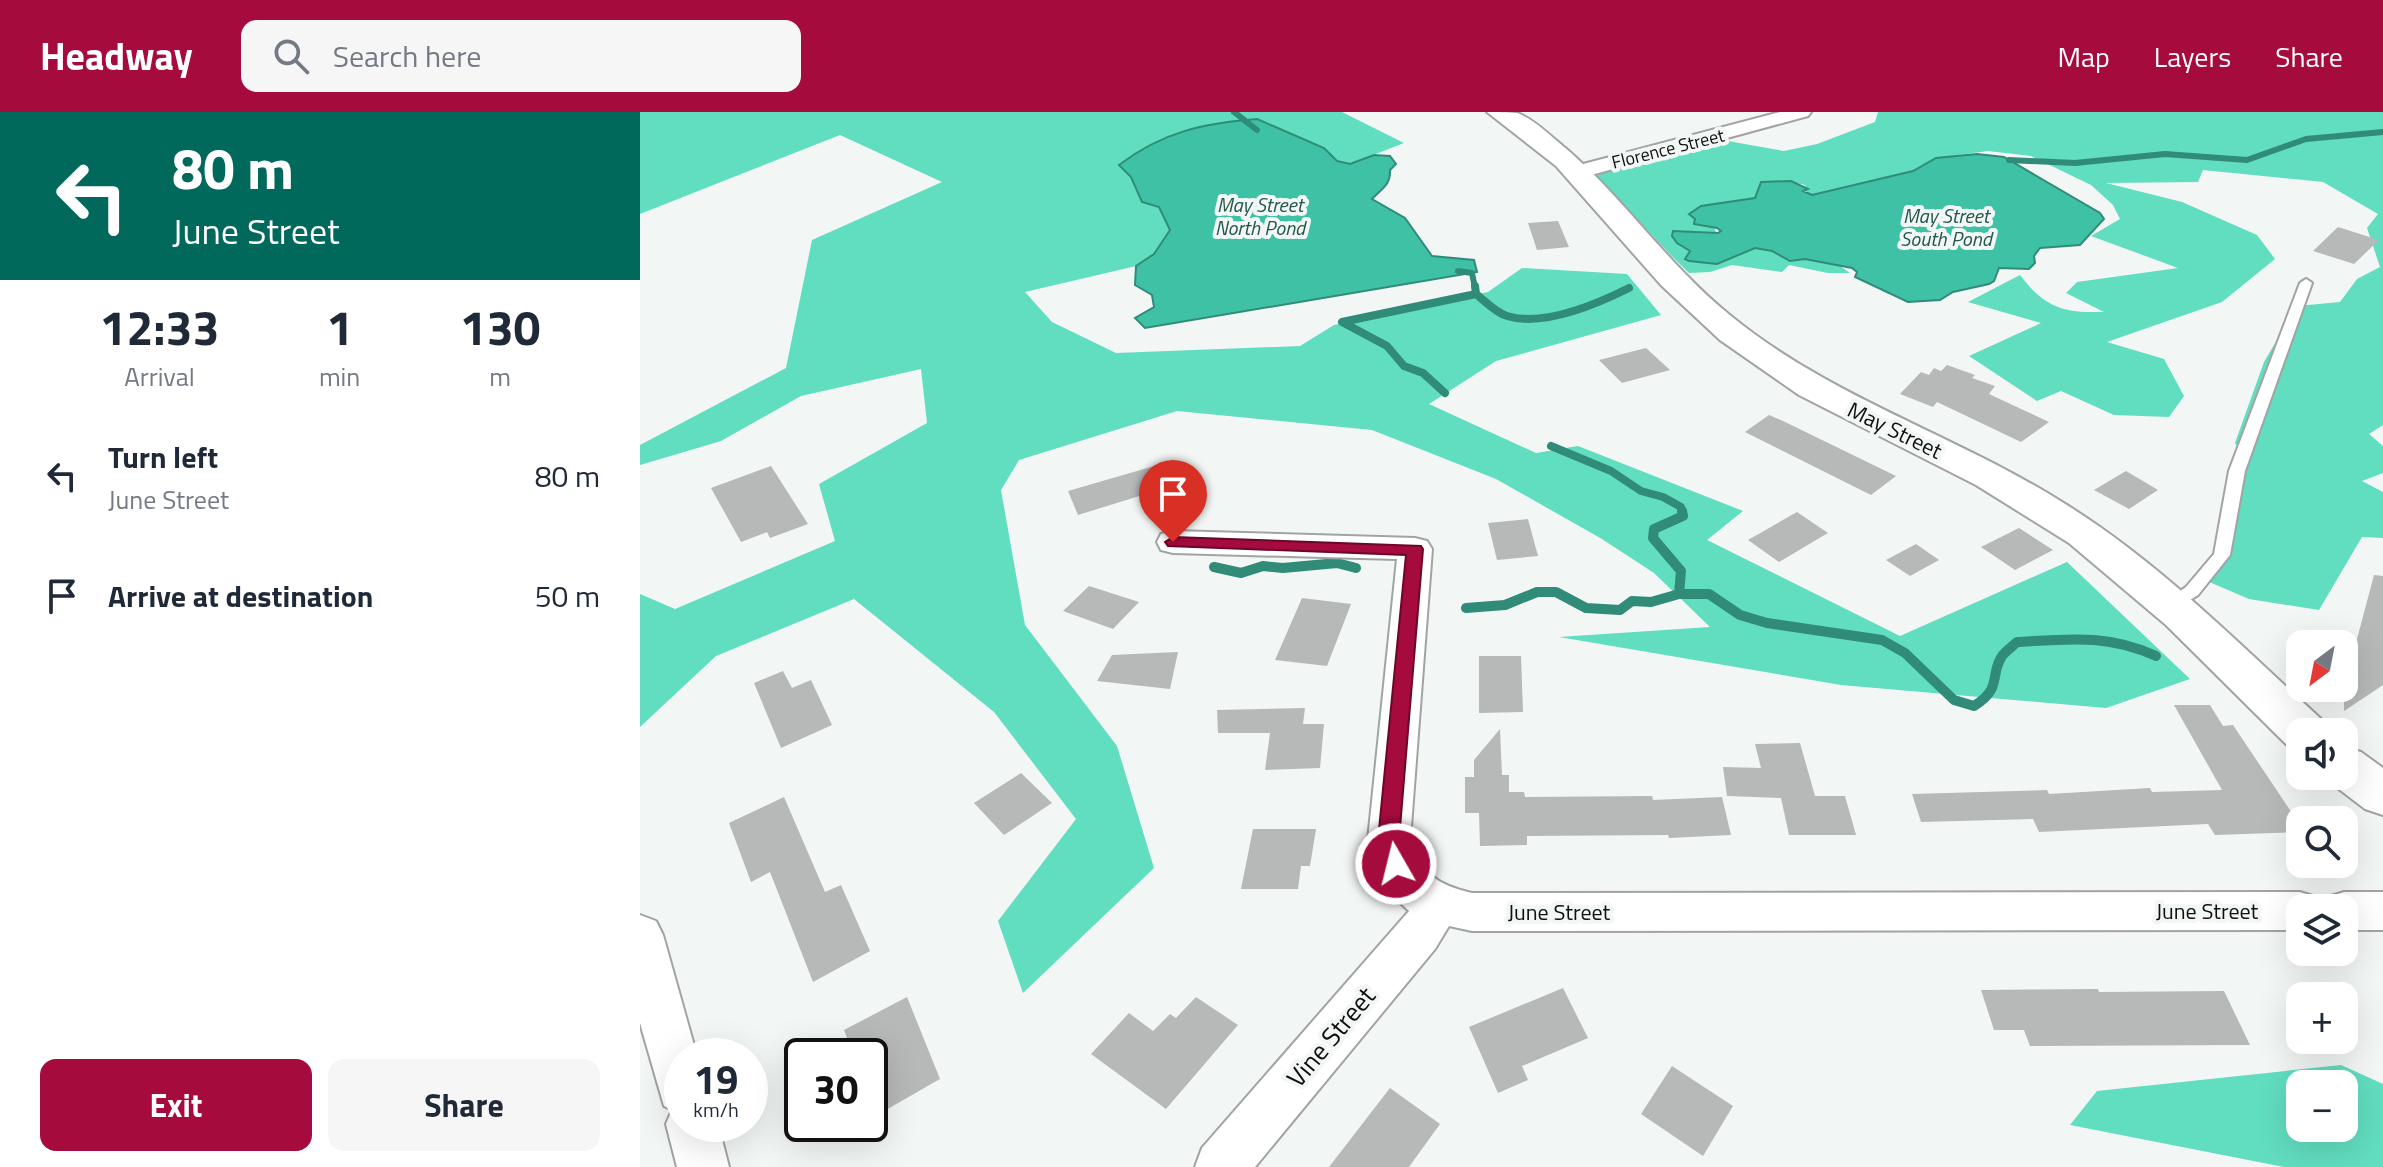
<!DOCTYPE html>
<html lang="en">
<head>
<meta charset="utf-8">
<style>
	:root { --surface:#fff; --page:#f6f6f7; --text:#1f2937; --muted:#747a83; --accent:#a50b3d }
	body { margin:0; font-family:"Titillium Web",sans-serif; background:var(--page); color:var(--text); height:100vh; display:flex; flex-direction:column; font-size:30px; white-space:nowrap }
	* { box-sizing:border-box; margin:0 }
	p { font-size:26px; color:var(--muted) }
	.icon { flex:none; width:44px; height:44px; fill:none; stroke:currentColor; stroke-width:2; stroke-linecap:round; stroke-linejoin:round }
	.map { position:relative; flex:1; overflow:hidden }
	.details { display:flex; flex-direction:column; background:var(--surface); width:640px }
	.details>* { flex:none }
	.top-card { background:#00695c; color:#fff; overflow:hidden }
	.needle { width:52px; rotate:212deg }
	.buttons { position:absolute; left:1646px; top:518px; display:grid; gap:16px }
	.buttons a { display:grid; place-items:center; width:72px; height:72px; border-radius:16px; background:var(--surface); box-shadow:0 8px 32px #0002; font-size:40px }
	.speed { position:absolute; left:24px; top:926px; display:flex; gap:16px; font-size:40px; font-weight:700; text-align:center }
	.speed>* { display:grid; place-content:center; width:104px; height:104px; border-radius:50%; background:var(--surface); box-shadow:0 8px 32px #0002; line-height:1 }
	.speed small { font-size:20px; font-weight:400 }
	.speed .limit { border:4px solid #111; border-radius:12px; background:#fff; color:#111 }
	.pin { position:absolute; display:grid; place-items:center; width:68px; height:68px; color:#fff; margin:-82px -34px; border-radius:50% 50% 50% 0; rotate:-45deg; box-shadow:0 0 8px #0007 }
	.pin .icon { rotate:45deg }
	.me { position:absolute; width:88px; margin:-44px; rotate:352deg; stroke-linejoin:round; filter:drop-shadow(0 0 6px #0008) }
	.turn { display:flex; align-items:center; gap:28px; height:168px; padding:0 40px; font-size:36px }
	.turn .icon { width:104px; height:104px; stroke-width:2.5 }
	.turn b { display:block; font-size:56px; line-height:68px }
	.eta { display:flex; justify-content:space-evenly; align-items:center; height:136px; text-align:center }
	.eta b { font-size:48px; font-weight:700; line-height:56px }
	.primary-button { display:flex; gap:16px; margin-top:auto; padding:16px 40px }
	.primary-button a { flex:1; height:92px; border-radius:16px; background:var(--accent); color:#fff; font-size:32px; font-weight:700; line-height:92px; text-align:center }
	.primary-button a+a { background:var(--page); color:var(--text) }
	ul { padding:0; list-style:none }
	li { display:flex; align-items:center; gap:24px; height:120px; padding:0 40px }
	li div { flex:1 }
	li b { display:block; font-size:30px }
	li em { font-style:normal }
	header { display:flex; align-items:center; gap:48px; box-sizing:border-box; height:112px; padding:0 40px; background:var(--accent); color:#fff }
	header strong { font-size:38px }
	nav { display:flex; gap:44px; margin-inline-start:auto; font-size:28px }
	.search { width:560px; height:72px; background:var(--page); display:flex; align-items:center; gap:20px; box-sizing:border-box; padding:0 28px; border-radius:16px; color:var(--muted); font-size:30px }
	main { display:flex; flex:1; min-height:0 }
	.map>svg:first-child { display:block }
	.forest { fill:#61ddc0; fill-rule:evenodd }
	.water { fill:#3fc1a5; stroke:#308c78; stroke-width:2 }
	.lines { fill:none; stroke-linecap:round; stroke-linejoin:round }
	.stream-far2 { stroke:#308c78; stroke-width:6 }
	.stream-far1 { stroke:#308c78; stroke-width:8 }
	.stream { stroke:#308c78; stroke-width:10 }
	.building { fill:#b6b9b8 }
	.service-casing { stroke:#a1a4a3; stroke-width:4 }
	.minor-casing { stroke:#a1a4a3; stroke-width:4 }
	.tertiary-casing { stroke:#a1a4a3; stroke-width:4 }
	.service { fill:#fff; fill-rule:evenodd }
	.minor { fill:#fff; fill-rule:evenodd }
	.tertiary { fill:#fff; fill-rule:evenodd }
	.route { fill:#a50b3d; stroke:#6b0728; stroke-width:2 }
	.labels { text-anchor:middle; stroke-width:8; stroke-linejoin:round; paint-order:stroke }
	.far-street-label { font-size:18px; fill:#0e0f0f; stroke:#f2f6f5 }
	.far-water-label { font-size:20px; font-style:italic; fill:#22574a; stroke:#f2f6f5 }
	.street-label { font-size:22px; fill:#0e0f0f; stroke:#f2f6f5 }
	.near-street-label { font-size:26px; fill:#0e0f0f; stroke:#f2f6f5 }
</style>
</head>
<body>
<header>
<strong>Headway</strong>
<div class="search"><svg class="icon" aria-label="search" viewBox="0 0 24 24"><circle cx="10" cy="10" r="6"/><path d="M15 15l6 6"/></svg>Search here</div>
<nav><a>Map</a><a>Layers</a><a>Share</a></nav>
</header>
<main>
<section class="details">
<div class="top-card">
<div class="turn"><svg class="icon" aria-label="left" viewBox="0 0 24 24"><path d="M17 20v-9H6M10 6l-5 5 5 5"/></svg><div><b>80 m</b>June Street</div></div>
</div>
<div class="eta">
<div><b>12:33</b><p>Arrival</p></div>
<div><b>1</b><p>min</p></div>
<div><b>130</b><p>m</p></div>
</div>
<ul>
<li><svg class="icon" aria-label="left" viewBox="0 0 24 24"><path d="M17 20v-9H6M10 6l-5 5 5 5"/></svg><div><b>Turn left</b><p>June Street</p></div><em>80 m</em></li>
<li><svg class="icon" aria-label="arrive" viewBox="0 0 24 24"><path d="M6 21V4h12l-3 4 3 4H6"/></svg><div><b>Arrive at destination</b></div><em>50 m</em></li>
</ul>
<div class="primary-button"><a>Exit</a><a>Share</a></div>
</section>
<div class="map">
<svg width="1743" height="1055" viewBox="0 0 1743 1055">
	<rect width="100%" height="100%" fill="#f2f6f5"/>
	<path class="forest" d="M0 0H702L764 31 710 52 697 49 684 36 617 7 491 65 502 90 519 95 531 118 514 142 496 154 385 180 412 210 476 241 660 234 694 213 848 180 882 156 987 162 1021 203 856 249 789 292 896 341 938 334 1103 399 1067 428 1260 524 1427 450 1550 567 1466 596 1201 573 919 525 1070 515 1014 461 962 427 856 367 732 318 537 299 379 348 361 378 385 513 477 634 514 756 383 881 358 809 436 707 354 600 214 487 76 544 0 615V482L35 497 195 429 179 372 287 311 281 257 161 284 81 329 0 353V333L146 256 172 128 302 70 200 23 0 102Z
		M1238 0H1743V313L1729 322 1743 334V361L1722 369 1743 380V426L1722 425 1679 498 1609 487 1567 469 1607 350 1595 331 1624 250 1657 194 1700 190 1717 167 1740 155 1727 116 1738 102 1683 70 1563 58 1558 70 1466 71 1542 90 1617 123 1635 147 1582 190 1467 230 1524 247 1544 284 1529 305 1474 303 1421 279 1397 289 1329 244 1401 211 1328 190 1380 163C1405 196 1424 201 1464 200L1426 181 1437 170 1538 156 1451 124 1480 107 1473 93 1451 73 1391 44 1348 39 1296 46 1273 59 1171 83 1161 78 1166 74 1162 72 1122 70 1115 86 1061 94 1071 103 1078 128 1113 125 1197 152 1210 161H1188L1149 153 1142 160 1092 153 1070 160 1049 161C1015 129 988 94 954 64L975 48 1082 28 1144 39 1177 32 1235 10Z
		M1701 953 1743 972V1055H1644L1430 1013 1457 979ZM1660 972H1704V1016H1660Z"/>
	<path class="water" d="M617 7 684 36 697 49 710 52 734 43 750 44 756 52 750 58C751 73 741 77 732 87L765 106 792 144 834 148 837 160 505 216 495 206 514 195 512 183 495 173 496 154 514 142 530 118 519 95 502 90 491 65 479 53C522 20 564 11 617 7Z
		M1337 42 1364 45 1460 101 1464 107 1440 133 1400 136 1394 144 1395 151 1389 157 1359 156 1354 169 1349 172 1313 180 1300 188 1268 190 1215 165 1217 160 1212 156 1165 147 1150 149 1132 139 1115 136 1077 152 1049 149 1045 147 1050 139 1037 131 1032 124 1033 119 1078 121 1081 119 1077 116 1054 112 1055 107 1049 102 1061 94 1115 86 1121 70 1151 69 1168 77 1163 79 1172 83 1273 59 1296 46Z"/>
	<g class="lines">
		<path class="stream-far2" d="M594 0 617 18
			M1369 48 1435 51 1525 42 1607 48 1666 27 1743 20
			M818 159 832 161 835 176"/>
		<path class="stream-far1" d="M836 182C845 189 856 201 867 204 903 215 957 192 989 176
			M805 281 783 261 764 254 747 234 702 210 836 182 835 174
			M911 334 971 359 1001 379 1023 385 1041 395 1042 401"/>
		<path class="stream" d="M1042 399 1043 404 1014 417 1013 426 1041 459 1039 482H1069L1100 503 1127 511 1242 528 1265 541 1314 588 1334 594C1363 576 1349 564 1362 544 1366 539 1373 534 1377 530 1429 527 1468 522 1516 544
			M574 455 601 461 623 454 643 456 697 451 716 456
			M826 496 865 493 897 480H916L946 496 980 498 992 489 1011 490 1039 482"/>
	</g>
	<path class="building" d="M918 109 929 135 897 138 888 111Z
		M1698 115 1739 128 1714 152 1673 139Z
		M1006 236 1030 258 982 271 959 248Z
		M1307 253 1335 263 1332 266 1355 274 1349 282 1409 310 1381 330 1297 290 1293 295 1260 282 1281 260 1289 263 1294 256 1301 259Z
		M1129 303 1143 309 1256 364 1231 383 1105 320Z
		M528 350 535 373 438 403 428 379Z
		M131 354 168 412 130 426 127 420 101 430 71 376Z
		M1486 359 1518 378 1489 397 1454 378Z
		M1157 400 1188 421 1139 450 1108 428Z
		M888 407 898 444 857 448 848 411Z
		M1379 416 1413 438 1375 458 1341 435Z
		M1276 432 1299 448 1270 464 1246 448Z
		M1734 463 1743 464V573L1704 599V548L1713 542Z
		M449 474 499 490 473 517 423 499Z
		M662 486 711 492 687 554 635 548Z
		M538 540 530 577 457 569 472 543Z
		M839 544H881L883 600 839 601Z
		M143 559 152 576 171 568 192 613 141 636 114 571Z
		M1534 593H1570L1583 614 1593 613 1660 713V720L1575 723 1568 712 1399 720 1393 707 1281 710 1272 682 1407 678 1409 682 1510 676 1512 680 1582 678Z
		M665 596 663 612H684L680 656 625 658 630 621H578L577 598Z
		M860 617 862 663H869V680H884L885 685 1012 684 1013 688 1082 685 1091 723 1029 726 1028 723 887 724V733L840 734 839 701H825V665H834V648Z
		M1160 631 1175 684H1205L1216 723H1149L1141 686 1087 684 1083 655 1121 656 1115 632Z
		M381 661 412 691 364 723 334 691Z
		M144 685 185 780 201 773 230 839 173 870 130 760 111 770 89 711Z
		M613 717H676L670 754H661L658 777H601Z
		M923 876 948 926 882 954 888 968 858 981 829 915Z
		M1458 877 1459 880 1584 879 1610 933 1390 934 1384 918H1354L1341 878Z
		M267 885 300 967 230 1007V944H214L204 918Z
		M556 885 598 913 526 997 451 942 489 901 513 919 530 902 536 906Z
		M1032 954 1093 994 1063 1044 1001 1002Z
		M750 976 800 1012 769 1055H689Z"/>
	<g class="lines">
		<defs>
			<path id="service" d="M1666 167 1672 171 1605 359 1590 443 1558 483 1537 496H1525L1522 492 1546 475 1574 442 1589 359 1660 171Z"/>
			<path id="minor" d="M1140 0H1171L1168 4 940 66 929 60 932 55Z
				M533 419 775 426 787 429 792 437 770 728C781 762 798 773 832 781L1660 780 1676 785 1681 796H1660V818L832 819 809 814 795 837 615 1055H555L562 1036 769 799 753 784 745 773 728 728 757 447 533 441 521 438 517 430 521 422Z
				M1704 780H1743V818H1704V796H1683L1688 785Z
				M0 803 16 809 23 823 57 944H42V1012H78L89 1055H37L26 1012 32 998 24 994 0 911Z"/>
			<path id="tertiary" d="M847 0C856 0 869 0 877 1 891 6 905 19 917 29 981 81 1026 152 1091 204 1191 286 1314 322 1422 390 1518 449 1598 531 1681 607L1688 620H1660V637L1647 633 1526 513 1429 431 1336 373 1159 283 1080 228 1021 173 916 54Z
				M1704 635 1721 640 1743 656V703L1725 697 1687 668 1685 664H1704Z"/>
		</defs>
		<use href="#service" class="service-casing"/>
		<use href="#minor" class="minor-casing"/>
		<use href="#tertiary" class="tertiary-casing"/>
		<use href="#service" class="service"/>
		<use href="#minor" class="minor"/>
		<use href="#tertiary" class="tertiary"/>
	</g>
	<path class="route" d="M533 425 781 434 783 437 759 728 766 752 763 758 756 761 748 758 738 728 766 443 528 434 525 430Z"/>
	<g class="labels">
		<g class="far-street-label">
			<text transform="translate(1028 37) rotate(-14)" y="6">Florence Street</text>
		</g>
		<g class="far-water-label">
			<text x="620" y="100">May Street<tspan x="620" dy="23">North Pond</tspan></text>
			<text x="1306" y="111">May Street<tspan x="1306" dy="23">South Pond</tspan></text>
		</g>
		<g class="street-label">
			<text transform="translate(1255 318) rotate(26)" y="8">May Street</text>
			<text x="1567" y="807">June Street</text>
			<text x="919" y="808">June Street</text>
		</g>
		<g class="near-street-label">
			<text transform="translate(691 925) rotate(-50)" y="9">Vine Street</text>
		</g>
	</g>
</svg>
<div class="buttons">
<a><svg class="needle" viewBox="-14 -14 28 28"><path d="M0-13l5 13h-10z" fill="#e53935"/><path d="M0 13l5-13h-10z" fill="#747a83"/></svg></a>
<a><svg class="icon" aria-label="sound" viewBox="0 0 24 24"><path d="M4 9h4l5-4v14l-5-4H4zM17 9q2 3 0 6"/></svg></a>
<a><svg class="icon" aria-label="search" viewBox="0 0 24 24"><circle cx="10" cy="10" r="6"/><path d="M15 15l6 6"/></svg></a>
<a><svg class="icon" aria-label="layers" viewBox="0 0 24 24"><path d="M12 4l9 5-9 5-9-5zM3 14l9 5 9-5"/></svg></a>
<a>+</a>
<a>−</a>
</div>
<div class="speed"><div>19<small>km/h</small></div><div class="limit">30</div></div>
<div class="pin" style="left:533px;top:430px;background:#d93025"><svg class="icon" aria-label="arrive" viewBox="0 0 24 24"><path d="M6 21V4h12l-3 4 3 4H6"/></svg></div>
<svg class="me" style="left:756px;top:752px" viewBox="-20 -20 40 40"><circle r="17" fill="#a50b3d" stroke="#fff" stroke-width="3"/><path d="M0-11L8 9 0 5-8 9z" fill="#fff"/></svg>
</div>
</main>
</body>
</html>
